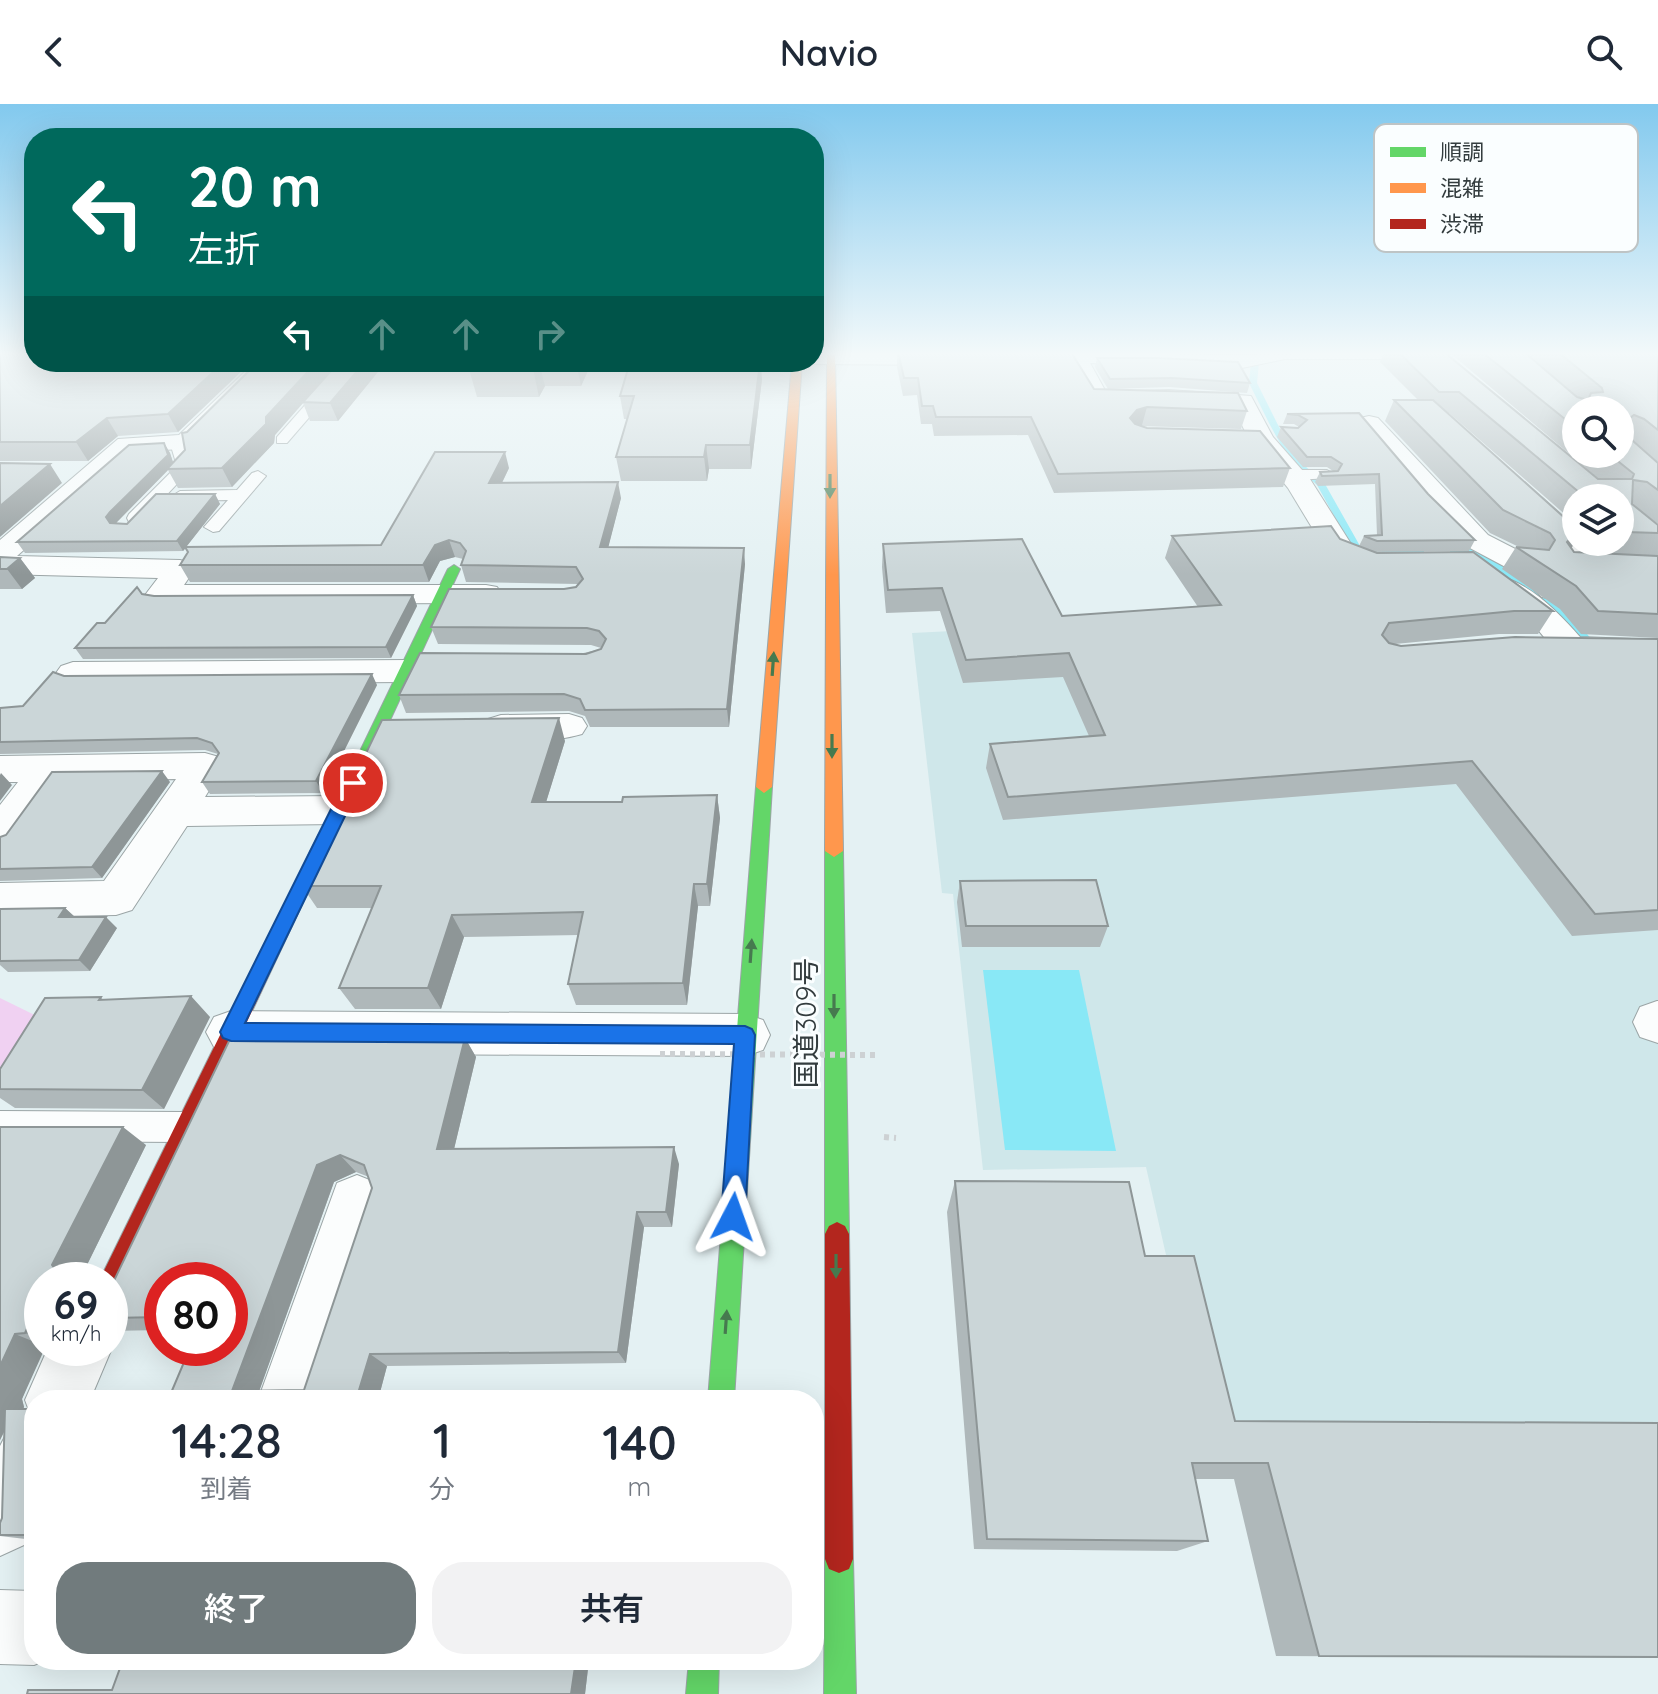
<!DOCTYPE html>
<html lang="ja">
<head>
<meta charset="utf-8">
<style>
	:root { --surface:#fff; --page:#f2f2f3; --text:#1f2937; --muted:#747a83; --accent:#717b7d }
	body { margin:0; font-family:Quicksand,"Noto Sans JP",sans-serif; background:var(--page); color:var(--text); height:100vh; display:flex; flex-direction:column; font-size:30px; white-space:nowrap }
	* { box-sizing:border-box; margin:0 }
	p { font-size:26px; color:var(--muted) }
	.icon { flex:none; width:44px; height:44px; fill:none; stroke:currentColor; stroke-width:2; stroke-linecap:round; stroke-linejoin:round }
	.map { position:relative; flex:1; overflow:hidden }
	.side { position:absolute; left:24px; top:1286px; width:800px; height:280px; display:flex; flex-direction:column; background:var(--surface); border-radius:32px; box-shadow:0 8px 32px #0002 }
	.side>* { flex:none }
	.hud { position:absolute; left:24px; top:24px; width:800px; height:244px; border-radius:32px; box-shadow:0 8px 32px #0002; background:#00695c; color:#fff; overflow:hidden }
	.buttons { position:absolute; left:1562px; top:292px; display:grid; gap:16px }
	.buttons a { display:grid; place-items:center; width:72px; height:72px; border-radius:50%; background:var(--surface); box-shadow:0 8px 32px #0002; font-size:40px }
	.speed { position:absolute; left:24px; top:1158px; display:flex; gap:16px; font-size:40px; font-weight:700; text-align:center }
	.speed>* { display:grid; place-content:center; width:104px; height:104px; border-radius:50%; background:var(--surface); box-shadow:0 8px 32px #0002; line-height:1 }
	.speed small { font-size:20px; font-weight:400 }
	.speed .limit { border:12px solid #d22; background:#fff; color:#111 }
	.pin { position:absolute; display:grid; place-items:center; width:68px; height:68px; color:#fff; margin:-34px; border:4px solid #fff; border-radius:50%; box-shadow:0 2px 8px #0007 }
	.me { position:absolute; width:88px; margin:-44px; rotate:4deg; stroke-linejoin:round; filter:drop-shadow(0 0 6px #0008) }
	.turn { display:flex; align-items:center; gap:28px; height:168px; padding:0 32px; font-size:36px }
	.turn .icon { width:104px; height:104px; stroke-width:2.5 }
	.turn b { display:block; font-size:56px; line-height:68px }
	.lanes { display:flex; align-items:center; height:76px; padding:0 32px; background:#0003; justify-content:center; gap:40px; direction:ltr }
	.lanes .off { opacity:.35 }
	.eta { display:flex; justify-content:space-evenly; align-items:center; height:136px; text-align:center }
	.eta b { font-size:48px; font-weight:600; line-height:56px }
	.cta { display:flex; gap:16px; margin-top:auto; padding:16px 32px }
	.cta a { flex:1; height:92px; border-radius:32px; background:var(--accent); color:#fff; font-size:32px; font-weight:600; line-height:92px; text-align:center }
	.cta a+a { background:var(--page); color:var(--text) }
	header { display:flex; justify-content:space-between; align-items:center; height:104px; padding:0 32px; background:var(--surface); font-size:36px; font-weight:600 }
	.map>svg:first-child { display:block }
	.built { fill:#cfe7ea }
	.green { fill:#f0d1f2 }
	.water { fill:#89e8f6 }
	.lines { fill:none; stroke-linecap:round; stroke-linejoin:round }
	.stream { fill:#89e8f6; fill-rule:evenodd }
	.lane-casing { stroke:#9ba5a6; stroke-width:2 }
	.street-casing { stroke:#9ba5a6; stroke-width:2 }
	.fast-casing { stroke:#9ba5a6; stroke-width:2 }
	.slow-casing { stroke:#9ba5a6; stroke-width:2 }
	.jam-casing { stroke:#9ba5a6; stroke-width:2 }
	.path { stroke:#cdd1d3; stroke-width:6; stroke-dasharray:5 5; stroke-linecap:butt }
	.lane { fill:#fbfdfd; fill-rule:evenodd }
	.street { fill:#fbfdfd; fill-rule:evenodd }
	.fast { fill:#63d668; fill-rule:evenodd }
	.slow { fill:#ff974d; fill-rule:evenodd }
	.jam { fill:#b3261e; fill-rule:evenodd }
	.path-bridge { stroke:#cdd1d3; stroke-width:6; stroke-dasharray:5 5; stroke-linecap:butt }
	.wall { fill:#afb8ba; fill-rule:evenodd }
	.shaded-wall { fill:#8e9697 }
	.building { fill:#cbd6d8; stroke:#8e9697; stroke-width:2; fill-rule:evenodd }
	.oneway { fill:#467a4f }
	.route { fill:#1a73e8; stroke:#114b97; stroke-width:2 }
	.labels { text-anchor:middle; stroke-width:6; stroke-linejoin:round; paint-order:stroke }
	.street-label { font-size:28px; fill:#333c3e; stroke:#fafeff }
	.key { fill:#fafeff; stroke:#bec4c5; stroke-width:2 }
	.key-label { font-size:22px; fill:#333c3e }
</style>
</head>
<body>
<header><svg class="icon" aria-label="back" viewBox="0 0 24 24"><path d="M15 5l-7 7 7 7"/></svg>Navio<svg class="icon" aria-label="search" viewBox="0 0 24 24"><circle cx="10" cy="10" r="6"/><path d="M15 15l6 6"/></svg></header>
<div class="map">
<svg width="1658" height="1590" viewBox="0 0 1658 1590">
	<rect width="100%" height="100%" fill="#e4f1f3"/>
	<path class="built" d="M1346 507 1416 602 1658 641V1331H1207L1146 1063 983 1066 953 790 942 789 912 529Z"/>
	<path class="green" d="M0 894 49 918 0 993Z"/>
	<path class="water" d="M983 866H1079L1116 1047 1005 1046Z"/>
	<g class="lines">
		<path class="stream" d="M1247 248H1253L1259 258 1257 279 1277 319 1295 353 1325 380 1360 442 1373 448 1421 443 1424 444V448L1372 454 1353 446 1317 381 1289 356 1269 319 1249 279 1251 258Z
			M1453 443 1477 444 1570 510 1599 544V548H1591L1562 514 1472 449 1450 448V444Z"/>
		<defs>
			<path id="lane" d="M343 258H357L287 339H277V333Z
				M178 334 186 339 193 363 141 418H129L127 414 129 410 177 362 170 339Z
				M1327 366 1335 371 1333 374 1292 376 1284 371 1292 366Z
				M258 367 266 372 219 427 213 428 204 423 228 396 180 397 172 392 180 387 237 386 252 369Z
				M0 1007 184 1008 195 1013 200 1023 195 1033 184 1038 0 1037Z"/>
			<path id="street" d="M814 248H959L967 254 956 261 806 260 814 258Z
				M1045 248 1228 251 1444 248 1433 255H1285L1242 264 1090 259 1106 288 1169 286 1251 292 1273 333 1310 375 1353 443 1381 454 1385 460 1381 466 1370 469 1331 455 1288 384 1249 336 1234 304 1090 300 1067 259 1044 258 1041 253Z
				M255 258H279L195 344 134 348 17 452 180 456 191 459 195 465 184 481H486L497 483 502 490 497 497 486 499 161 500 150 498 145 491 158 474 0 470V436L118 335 179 331Z
				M1369 312 1378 314 1488 431 1535 455 1569 486 1564 493 1553 495 1542 493 1513 467 1468 443 1360 324 1357 319 1360 314Z
				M1531 391 1541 393 1576 424V438H1592L1616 462 1612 468 1601 471 1590 468 1521 405 1517 399 1521 393Z
				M1499 472C1531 480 1559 509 1580 533L1658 536V556L1558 550 1534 521 1488 488 1483 481 1488 474Z
				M407 556 419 560 424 567 419 574 407 578 73 580 61 576 56 569 61 562 73 558Z
				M569 610 582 614 587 622 582 630C555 638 515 639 488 631L482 623 488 615 501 611Z
				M205 649 219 653 224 662 205 693 339 692 353 696 359 706 353 716 339 720 187 722 132 806 116 811 0 813V779L104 777 176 675 61 677 15 741 0 745V701L18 678H0V652Z
				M1657 897H1658V939L1640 933 1633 918 1640 903Z
				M231 907 745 910 763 916 770 931 763 946 745 952 231 949 214 943 206 928 214 913Z
				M357 1071 377 1079 385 1099 322 1296H258L337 1079Z
				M110 1239 112 1244 90 1296H34V1420L24 1441 0 1452V1342L11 1321 31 1312 25 1296 48 1244H110Z
				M0 1486 34 1487V1556H46L34 1561 0 1560Z"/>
			<path id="fast" d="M454 461 460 465 366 668 358 673 352 672 350 668 448 465Z
				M764 677 772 683 734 1296H708L756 683Z
				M834 741 843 747 849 1130 845 1138 837 1142 829 1138 825 1130V747Z
				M839 1441 849 1445 853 1455 856 1590H824L825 1455 829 1445Z
				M689 1556H719L718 1590H686Z"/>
			<path id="slow" d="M827 248H835L843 747 834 753 825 747Z
				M792 258H802L772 683 764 689 756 683Z"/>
			<path id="jam" d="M327 724 335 730 119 1191 110 1194V1176H100L101 1173 319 730Z
				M837 1118 845 1122 849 1130 853 1455 849 1465 839 1469 829 1465 825 1455V1130L829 1122Z"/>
		</defs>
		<use href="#lane" class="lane-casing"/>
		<use href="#street" class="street-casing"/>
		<use href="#fast" class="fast-casing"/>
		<use href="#slow" class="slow-casing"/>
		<use href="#jam" class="jam-casing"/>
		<path class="path" d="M884 1033 896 1034"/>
		<use href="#lane" class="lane"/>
		<use href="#street" class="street"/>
		<use href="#fast" class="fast"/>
		<use href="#slow" class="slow"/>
		<use href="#jam" class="jam"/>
		<path class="path-bridge" d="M660 950 876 951"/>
	</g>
	<path class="wall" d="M0 248 34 258H251L178 328 118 332 88 357H0Z
		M897 248H1071L1094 285 1247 307 1241 325 1139 322 1290 364 1283 383 1054 389 1028 331 934 332 932 320H921L917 291 903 292 897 263Z
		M1384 248H1444L1599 375 1449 248H1527L1526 250 1528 251 1529 248H1658V420L1632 400 1658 421V534L1581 530 1560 505 1502 465 1516 443H1519L1490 429 1385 317 1394 296H1418L1380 258ZM1576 306 1620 350H1576ZM1447 309H1449L1576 420V394H1620V438H1597L1610 450 1574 448Z
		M1097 254 1250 279 1247 289 1169 283 1108 285 1095 263Z
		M258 258H386L338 317H310L303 299 275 331 274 339 232 383 178 384 168 366 116 419 127 420 215 390 220 400 186 443 381 441 509 364 502 379 621 394 608 443 745 460 729 623H590L585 612 569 607 406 609 399 591 601 545V544L591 541 438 540 431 523 564 485 576 483 578 480 466 478 461 461 463 455 455 453 440 457 429 478H190L180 461 188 448 186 444 183 447 25 449 17 438 164 339 170 349 173 359 185 346 187 328Z
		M473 258H592L581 282H545L539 293H477L469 265Z
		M630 258H761L762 275 751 365H709L707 377H621L616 353 628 315H624L620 292Z
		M1359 309 1428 390 1475 436 1469 447 1374 448 1553 507 1538 530H1499L1395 540 1401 542 1658 535V826L1572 832 1456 680 1003 716 986 664 990 640 1089 632 1063 573 963 579 940 507 886 509 882 463 883 440 1062 512 1198 503 1165 454 1172 432 1340 435 1359 442 1364 432 1377 431 1375 380 1318 382 1315 378 1320 368 1333 367 1327 363H1303L1277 333 1281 323H1299L1294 320H1283L1287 310Z
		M0 453 20 454 35 474 22 485H0Z
		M413 491 417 502 391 554 83 555 75 544 105 519 154 492Z
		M64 572 377 581 323 689 210 690 202 678 218 650 205 646 0 650V604L23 602Z
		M565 637 546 698H622L717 691 720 714 710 802H698L687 901H576L568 880 579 831 464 833 441 905H355L339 884 372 804H317L302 782Z
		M170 678 102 774 0 777V733Z
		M960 777 1108 822 1100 843H962L957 798Z
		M65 804 75 813 117 824 90 867 8 868 0 861V805Z
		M101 893 103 896 210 913 164 1005 15 1004 0 994V965Z
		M465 934 476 953 454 1045 679 1060 672 1123H644L626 1259 387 1262 378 1296H168L230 1176H162V1226L110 1227V1185ZM356 1068 369 1073 372 1084 304 1286 259 1287 334 1078Z
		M0 1023 146 1041 84 1167 101 1176H42V1244L22 1295 24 1303 23 1305H34V1436L0 1432V1419L2 1414 4 1328 0 1336Z
		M955 1077 1145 1152 1235 1317 1658 1319V1554L1276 1552 1234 1375H1195L1208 1437 1177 1447 974 1445 947 1108Z
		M589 1556 585 1590H27L28 1586 112 1585Z"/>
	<path class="shaded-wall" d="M224 258H251L178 328 168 310Z
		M317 258H339L275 331 274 339 232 383 222 364 266 313Z
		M365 258H386L338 317 330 299Z
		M537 258H539L545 282 539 293 533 265Z
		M576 258H592L581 282Z
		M760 258 762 275 751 365 750 341Z
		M1147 303 1142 321 1132 324 1130 314 1137 306Z
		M107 314 118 332 88 357 76 338Z
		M164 339 170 349 174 361 167 365 168 366 117 418 113 424 106 413Z
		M706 341 709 365 707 377 704 353Z
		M505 348 509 364 494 395 489 379Z
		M50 360 62 379 0 433V402Z
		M618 378 621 394 604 460 600 443Z
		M215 390 220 400 183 447 177 437Z
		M1576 430V437L1567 451V438L1573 431Z
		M449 436 455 453 440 457 429 478 423 461 435 441Z
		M744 444 745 460 729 623 727 605Z
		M20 454 35 474 22 485 7 465Z
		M413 491 417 502 391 554 386 543Z
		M372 570 377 581 323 689 316 677Z
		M559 614 565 637 539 721 532 698Z
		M162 667 170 678 102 774 92 763Z
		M1 669 12 681 0 697V671Z
		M717 691 720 714 710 802 707 780Z
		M694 780 698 802 687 901 683 879Z
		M65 804 77 815 59 813Z
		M452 811 464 833 441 905 428 884Z
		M106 813 117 824 90 867 79 856Z
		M191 892 210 913 164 1005 142 986Z
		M465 934 476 953 450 1062 437 1045Z
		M123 1023 146 1041 84 1167 101 1176H77L55 1165 52 1161Z
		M674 1043 679 1060 672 1123 666 1108Z
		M340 1051 356 1068 334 1078 256 1296 232 1287 317 1061Z
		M637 1108 644 1123 626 1259 618 1248Z
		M32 1214 42 1219V1236L25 1229Z
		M15 1230 42 1241V1244H45L22 1295 24 1303 19 1314 8 1320 0 1336V1262Z
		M370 1250 387 1262 378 1296H356Z
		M576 1556H589L585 1590H571Z"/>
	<path class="building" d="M0 248H34V258H224L168 310 107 314 76 338H0Z
		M898 248H1071L1094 285 1238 289 1247 307 1147 303 1137 306 1130 314 1135 320 1147 324 1260 327 1290 364 1058 370 1031 313H936L933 302H922L918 274H904Z
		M1398 248H1444L1598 375H1632L1634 370 1609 350H1620V306H1576V324L1482 248H1524L1577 293 1588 296 1591 289 1603 288 1602 284 1558 248H1658V326L1644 315 1634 311 1630 314 1631 326 1624 329 1658 359V386L1647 378 1633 376 1632 400 1658 421V429L1626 428 1620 423V394H1586L1459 288H1439Z
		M1097 254H1158L1238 258 1250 279 1172 274 1110 275Z
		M258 258H317L266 313V320L222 364 167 365 185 346 182 329 187 328Z
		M339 258H365L330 299 303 298Z
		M473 258H537L533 265H469Z
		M630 258H760L750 341H706L704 353H616L634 292H620Z
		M1394 296H1433L1576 424V430L1573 431 1567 438 1574 448 1658 452V510L1598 507 1576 482 1516 443 1549 446 1555 436 1550 429 1503 406Z
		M1359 309 1428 390 1475 436 1377 437 1364 432 1382 431 1379 370 1322 372 1320 368 1338 367 1342 360 1331 353H1307L1281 323 1298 324 1307 316 1298 311 1287 310Z
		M164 339 168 351 110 408 106 413 110 419 127 420 156 390H215L177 437 17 438 129 341Z
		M435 348H505L489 379 618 378 600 443 744 444 727 605 585 606 580 595 564 590 399 591 420 549 586 550 601 545 606 535 599 527 587 524 431 523 449 485H564L576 483 583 475 576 463 461 461 466 447 460 439 449 436 435 441 423 461H180L188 448 185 443 381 441Z
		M0 359 50 360 0 402Z
		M1331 422 1340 435 1377 449 1473 448 1553 507H1514L1389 519 1382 531 1389 539 1401 542 1515 533 1658 535V806L1595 810 1472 657 1008 693 990 640 1105 631 1069 549 966 556 942 484 888 486 883 440 1022 435 1062 512 1221 501 1172 432Z
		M0 453 20 454 7 465H0Z
		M137 483 142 490 154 492 413 491 386 543 75 544 97 519H105Z
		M53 568 64 572 372 570 316 677 202 678 219 649 212 639 197 634 0 638V604L23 602Z
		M559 614 532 698H622L623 693 717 691 707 780H694L683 879 568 880 583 808 452 811 428 884H339L381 782H302L382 616Z
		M162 667 92 763 0 765V733L6 731 52 668Z
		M1096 776 1108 822H966L960 777Z
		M65 804 59 813H106L79 856 0 857V805Z
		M191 892 142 986 0 985V965L45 894 101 893 99 896Z
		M231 933 465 934 437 1045 674 1043 666 1108H637L618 1248 370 1250 356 1296H168L190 1244H230V1176H162V1213L110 1214V1185ZM340 1051 364 1061 372 1084 304 1286 232 1287 317 1061Z
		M0 1023H123L52 1161 55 1165H80L81 1176H42V1214H32L25 1229 15 1230 0 1262Z
		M955 1077 1129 1078 1145 1152H1194L1235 1317 1658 1319V1553L1319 1552 1268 1359H1192L1208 1437 987 1435Z
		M5 1305H34V1431H0V1419L2 1414Z
		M123 1556H576L571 1590H27L28 1586H112Z"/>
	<defs><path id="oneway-solid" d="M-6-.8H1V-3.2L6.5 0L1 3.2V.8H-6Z" transform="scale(2)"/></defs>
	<g class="oneway">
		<use href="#oneway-solid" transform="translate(830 382) rotate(90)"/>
		<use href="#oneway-solid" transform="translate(773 560) rotate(-86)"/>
		<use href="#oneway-solid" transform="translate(832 642) rotate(90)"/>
		<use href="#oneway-solid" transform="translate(751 847) rotate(-86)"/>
		<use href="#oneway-solid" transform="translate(834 902) rotate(90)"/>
		<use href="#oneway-solid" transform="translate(836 1162) rotate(90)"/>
		<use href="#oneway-solid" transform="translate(726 1218) rotate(-86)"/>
	</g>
	<linearGradient id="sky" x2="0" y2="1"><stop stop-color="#82c9ee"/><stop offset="0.53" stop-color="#f3f9fa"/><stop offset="1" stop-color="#f3f9fa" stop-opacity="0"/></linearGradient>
	<rect width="1658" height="471" fill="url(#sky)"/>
	<path class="route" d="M353 673 361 679 245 919 745 922 752 925 755 931 745 1113 741 1122 733 1125 724 1122 721 1113 734 940 231 937 223 934 220 928 223 922 344 679Z"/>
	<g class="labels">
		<g class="street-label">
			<text transform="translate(806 919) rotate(-90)" y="10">国道309号</text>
		</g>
	</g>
	<rect x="1374" y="20" width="264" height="128" rx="12" class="key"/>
	<rect x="1390" y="43" width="36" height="10" fill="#63d668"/>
	<rect x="1390" y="79" width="36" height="10" fill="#ff974d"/>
	<rect x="1390" y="115" width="36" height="10" fill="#b3261e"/>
	<g class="key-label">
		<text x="1440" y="56">順調</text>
		<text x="1440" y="92">混雑</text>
		<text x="1440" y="128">渋滞</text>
	</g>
</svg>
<div class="buttons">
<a><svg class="icon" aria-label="search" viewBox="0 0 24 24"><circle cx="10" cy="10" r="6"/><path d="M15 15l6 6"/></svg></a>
<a><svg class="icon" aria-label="layers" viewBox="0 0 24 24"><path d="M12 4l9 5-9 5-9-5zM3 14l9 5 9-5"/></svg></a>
</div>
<div class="speed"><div>69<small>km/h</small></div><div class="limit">80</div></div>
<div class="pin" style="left:353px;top:679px;background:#d93025"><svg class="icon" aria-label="arrive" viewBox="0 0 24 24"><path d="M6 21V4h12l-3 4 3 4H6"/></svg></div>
<svg class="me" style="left:733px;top:1113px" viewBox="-20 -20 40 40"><path d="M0-17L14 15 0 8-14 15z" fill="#1a73e8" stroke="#fff" stroke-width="4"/></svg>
<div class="hud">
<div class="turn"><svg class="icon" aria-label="left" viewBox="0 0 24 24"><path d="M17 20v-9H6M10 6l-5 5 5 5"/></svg><div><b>20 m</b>左折</div></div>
<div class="lanes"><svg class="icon" aria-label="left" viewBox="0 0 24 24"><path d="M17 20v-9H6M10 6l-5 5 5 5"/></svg><svg class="icon off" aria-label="ahead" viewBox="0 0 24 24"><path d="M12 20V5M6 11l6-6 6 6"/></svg><svg class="icon off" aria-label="ahead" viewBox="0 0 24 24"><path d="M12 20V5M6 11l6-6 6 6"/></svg><svg class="icon off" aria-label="right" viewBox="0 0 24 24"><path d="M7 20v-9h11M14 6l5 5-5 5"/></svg></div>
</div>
<section class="side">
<div class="eta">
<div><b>14:28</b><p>到着</p></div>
<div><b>1</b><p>分</p></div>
<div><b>140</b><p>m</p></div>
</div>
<div class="cta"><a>終了</a><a>共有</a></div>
</section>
</div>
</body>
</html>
